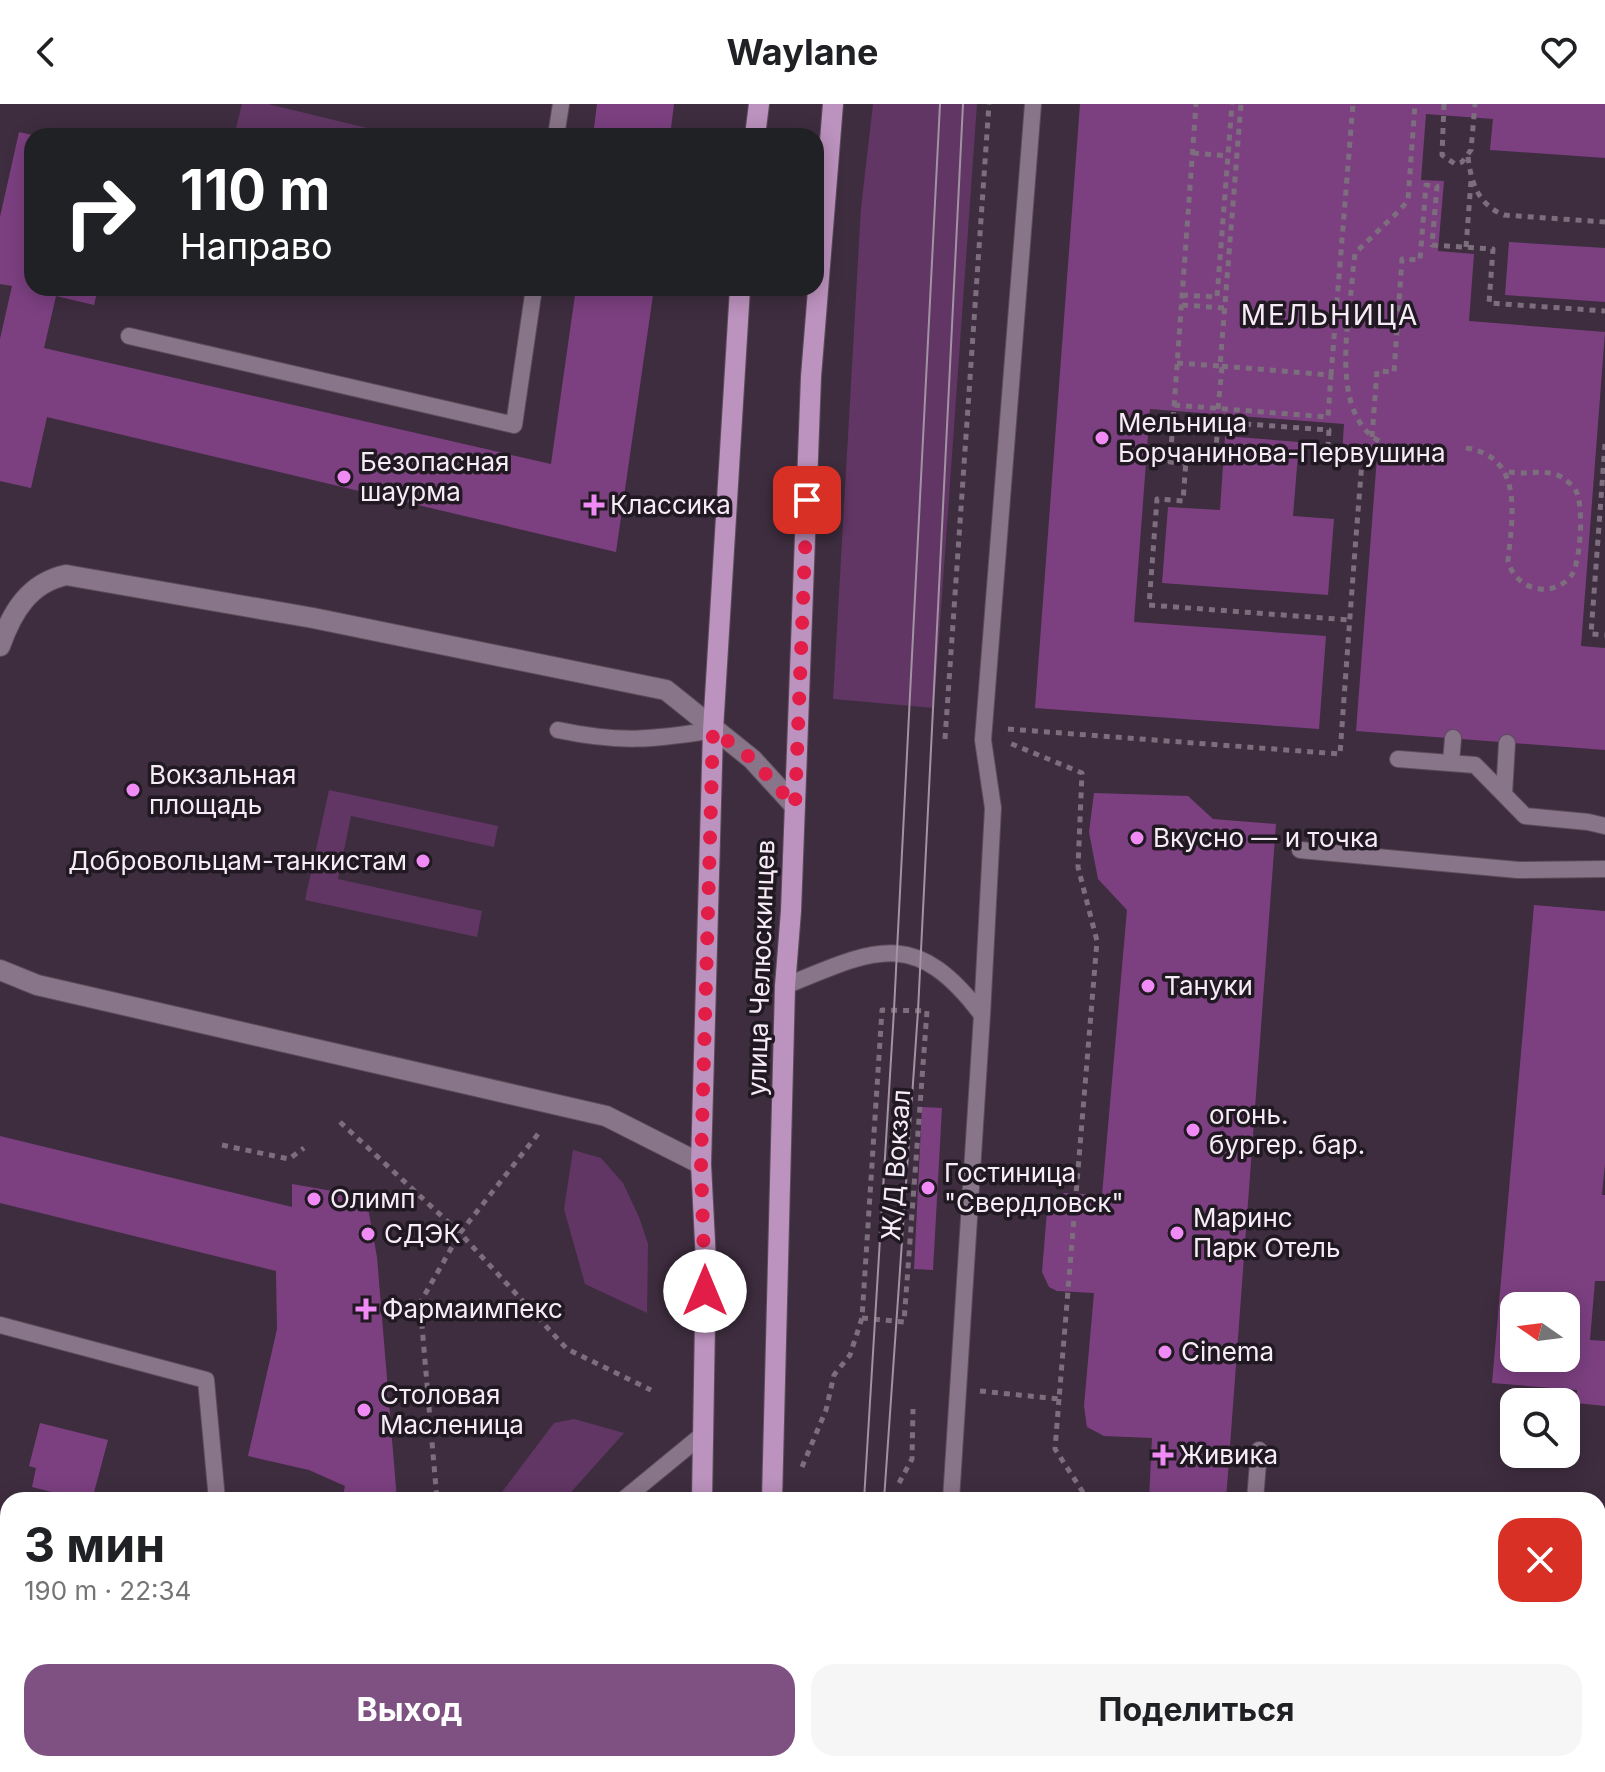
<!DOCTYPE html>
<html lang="ru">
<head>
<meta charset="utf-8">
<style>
	:root { --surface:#fff; --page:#f6f6f6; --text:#202124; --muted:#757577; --accent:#7e5182 }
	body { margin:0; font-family:Inter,sans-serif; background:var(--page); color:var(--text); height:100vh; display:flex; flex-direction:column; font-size:30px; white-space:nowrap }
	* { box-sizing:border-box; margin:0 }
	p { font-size:26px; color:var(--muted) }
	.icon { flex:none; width:44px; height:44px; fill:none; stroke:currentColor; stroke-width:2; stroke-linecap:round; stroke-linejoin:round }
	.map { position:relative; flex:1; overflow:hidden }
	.panel { position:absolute; left:0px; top:1388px; width:1606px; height:280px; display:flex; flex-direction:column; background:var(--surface); border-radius:24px 24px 0 0; box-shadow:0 4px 20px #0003 }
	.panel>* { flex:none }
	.guide { position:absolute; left:24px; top:24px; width:800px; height:168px; border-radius:24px; box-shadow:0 4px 20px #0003; background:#202124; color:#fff; overflow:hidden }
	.needle { width:52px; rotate:284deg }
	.tools { position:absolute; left:1500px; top:1188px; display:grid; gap:16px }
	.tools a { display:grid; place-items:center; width:80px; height:80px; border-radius:16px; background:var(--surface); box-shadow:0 4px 20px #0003; font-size:40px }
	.pin { position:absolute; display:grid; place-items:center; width:68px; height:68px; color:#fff; margin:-34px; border-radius:16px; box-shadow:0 4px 12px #0006 }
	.me { position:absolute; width:88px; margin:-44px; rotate:0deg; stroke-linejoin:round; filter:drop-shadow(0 0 6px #0008) }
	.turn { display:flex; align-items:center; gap:28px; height:168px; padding:0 24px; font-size:36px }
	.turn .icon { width:104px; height:104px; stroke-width:2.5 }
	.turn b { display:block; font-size:56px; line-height:68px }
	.round { display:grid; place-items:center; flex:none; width:84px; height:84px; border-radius:24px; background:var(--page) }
	.summary { display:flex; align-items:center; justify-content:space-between; height:136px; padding:0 24px }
	h1 { font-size:48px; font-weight:700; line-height:60px }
	.cta { display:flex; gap:16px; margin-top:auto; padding:16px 24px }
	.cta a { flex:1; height:92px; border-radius:24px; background:var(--accent); color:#fff; font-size:32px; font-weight:700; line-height:92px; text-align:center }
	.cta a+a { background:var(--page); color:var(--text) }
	header { display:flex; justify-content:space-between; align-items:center; height:104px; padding:0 24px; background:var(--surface); font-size:36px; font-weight:700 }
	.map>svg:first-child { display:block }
	.green { fill:#613664 }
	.building { fill:#7c4081; fill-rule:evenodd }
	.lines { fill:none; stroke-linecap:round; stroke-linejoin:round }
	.lane-casing { stroke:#5b4d5b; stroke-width:18 }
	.street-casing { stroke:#5b4d5b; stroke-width:22 }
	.secondary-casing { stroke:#5b4d5b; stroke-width:22 }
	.primary-casing { stroke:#5b4d5b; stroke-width:22 }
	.path { stroke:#7d6e7e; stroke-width:5; stroke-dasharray:6 6; stroke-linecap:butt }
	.lane { stroke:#897589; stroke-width:16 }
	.street { stroke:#897589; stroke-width:20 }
	.secondary { stroke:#a283a3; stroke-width:20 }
	.primary { stroke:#bc92be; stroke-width:20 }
	.tram { stroke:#a193a2; stroke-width:2 }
	.route { stroke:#e11d48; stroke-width:14; stroke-dasharray:0 25.2 }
	.poi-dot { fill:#f08bf6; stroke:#201921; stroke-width:3 }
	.labels { text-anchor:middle; stroke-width:7; stroke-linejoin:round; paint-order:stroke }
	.poi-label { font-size:26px; fill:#f6ebf6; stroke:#201921; text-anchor:start }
	.street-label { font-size:26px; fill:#f6ebf6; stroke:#201921 }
	.neighbourhood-label { font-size:28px; letter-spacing:2px; fill:#f6ebf6; stroke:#201921 }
</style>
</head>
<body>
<header><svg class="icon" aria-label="back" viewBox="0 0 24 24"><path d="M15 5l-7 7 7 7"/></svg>Waylane<svg class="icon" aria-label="heart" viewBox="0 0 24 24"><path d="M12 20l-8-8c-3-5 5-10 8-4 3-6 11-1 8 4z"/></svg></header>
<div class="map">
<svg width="1605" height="1668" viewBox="0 0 1605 1668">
	<rect width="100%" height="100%" fill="#3e2d3f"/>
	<path class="green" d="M242 0H268L400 32H234Z
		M873 0H977L934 604 833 595 861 104Z
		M329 686 498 722 494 743 351 712 338 775 482 807 477 833 305 796Z
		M573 1046 601 1054 623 1079 639 1113 648 1140 647 1209 585 1180 564 1105Z
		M574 1315 624 1329 564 1396H496L554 1319Z
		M535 1660H632L631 1668H536Z"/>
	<path class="building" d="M597 0H674L670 32H593Z
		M1080 0H1605V54L1490 46 1493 15 1426 10 1421 76 1444 77 1438 147 1474 150 1469 217 1605 228 1581 542 1605 544V646L1356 627 1377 353 1342 351 1344 320 1150 305 1134 518 1326 532 1319 625 1035 604Z
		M19 28 32 31V184H98L94 201 56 192 44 244 551 360 576 184H654L616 448 47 313 31 384 0 377V235L12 182 0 180V113Z
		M1509 138 1605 144V198L1505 191Z
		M1225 332 1299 338 1293 412 1334 415 1328 491 1162 479 1168 403 1220 406Z
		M1094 689 1188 692 1213 715 1276 720 1226 1396H1149L1152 1334 1104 1332 1087 1323 1084 1302 1094 1189 1057 1187 1049 1183 1042 1168 1047 1107 1052 1098 1064 1089 1102 1091 1127 806 1098 775 1089 728Z
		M1534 801 1605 807V1060L1602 1091H1605V1177H1595L1590 1236 1605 1237V1302L1576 1299 1577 1286 1492 1279ZM1514 1202H1566V1254H1514Z
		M922 1003 942 1004 933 1166 914 1165Z
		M0 1032 292 1103V1080L344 1089 368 1104 377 1153 397 1396H342L345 1382 309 1366 248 1352 277 1225 276 1167 0 1099Z
		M40 1319 108 1336 92 1396H82L32 1383 36 1364 29 1362Z
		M0 1417 8 1418V1451L1 1481Z
		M1598 1456H1605V1534L1598 1533Z
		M0 1608 8 1610V1660H112L110 1668H0Z
		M351 1660H418V1668H349Z"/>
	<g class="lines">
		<defs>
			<path id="lane" d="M556 32 561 0
				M129 232 514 321 534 184
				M558 626C619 639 653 636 713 626
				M1398 655 1475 661 1525 712 1588 718 1605 722
				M1451 659 1453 634
				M1504 690 1507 639
				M1300 746 1518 766 1605 765
				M785 882C875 845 915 822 982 911L951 1396
				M982 911 993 704 983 636 1033 0
				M0 1221 206 1276 217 1396
				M623 1396 702 1331
				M1255 1396 1259 1346
				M1598 1422 1605 1423
				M241 1660 242 1668
				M510 1660 511 1668"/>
			<path id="street" d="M0 542C12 508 29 479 66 471L313 514 666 586 752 655 795 702
				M0 866 37 881 606 1012 701 1060"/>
			<path id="secondary" d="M1598 1629H1605
				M1083 1660 1176 1668"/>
			<path id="primary" d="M755 32 759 0
				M702 1396 706 1158 701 1060 713 626 740 184
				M772 1396 785 882 791 807 811 273 833 0
				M693 1668 694 1660
				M760 1668V1660"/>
		</defs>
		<use href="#lane" class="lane-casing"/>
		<use href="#street" class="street-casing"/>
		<use href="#secondary" class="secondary-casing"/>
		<use href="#primary" class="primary-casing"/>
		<path class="path" d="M1444 0 1442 51 1455 60 1462 58 1471 46 1475 0
			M1193 49 1228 52
			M1468 53C1471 78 1478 101 1504 111L1605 118
			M1466 143 1471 77
			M1182 191 1217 193 1232 0
			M1182 201 1224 204
			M1177 259 1220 262
			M1331 271 1353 0
			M1174 301 1328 313 1331 271 1220 262 1241 0
			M1218 305 1222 263
			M1372 333 1377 267 1394 268 1402 155 1420 156 1426 81 1437 82 1432 141 1493 145 1489 199 1605 207
			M1379 337C1328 307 1350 215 1353 166L1355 149 1401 105 1408 96 1415 0
			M1605 340 1591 530 1605 531
			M1466 344C1525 353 1512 414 1508 457 1515 485 1551 496 1571 472 1581 459 1584 401 1576 387 1574 382 1567 377 1563 374 1545 362 1523 374 1503 366
			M1186 359 1170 358 1196 0
			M1008 625 1340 650C1347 553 1354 455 1362 358L1327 355 1329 326 1218 318 1216 345 1187 343 1183 397 1157 395 1149 501 1350 516
			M945 635 989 0
			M340 1018 460 1129 420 1199 437 1396
			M538 1030 460 1129 567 1245 651 1286
			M222 1041 289 1055 304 1044
			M980 1287 1059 1295 1097 837 1078 763 1082 669 1007 638
			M1059 1295 1055 1345 1088 1396
			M802 1363 826 1306 834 1271 850 1251 862 1214 882 906 927 907 904 1218 862 1214
			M899 1379 912 1355 913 1305
			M460 1660 461 1668"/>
		<use href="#lane" class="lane"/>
		<use href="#street" class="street"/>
		<use href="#secondary" class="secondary"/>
		<use href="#primary" class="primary"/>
		<path class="tram" d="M864 1396 894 906 940 0
			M884 1396 918 907 963 0
			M845 1668 846 1660
			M867 1668 868 1660"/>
	</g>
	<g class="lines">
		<path class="route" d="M705 1187 701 1060 713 626 752 655 795 702 807 396"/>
	</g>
	<g class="poi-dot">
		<circle cx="1102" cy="334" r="8"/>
		<circle cx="344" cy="373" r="8"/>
		<path d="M590 389h8v8h8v8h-8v8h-8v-8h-8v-8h8z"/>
		<circle cx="133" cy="686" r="8"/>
		<circle cx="1137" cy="734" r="8"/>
		<circle cx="423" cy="757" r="8"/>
		<circle cx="1148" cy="882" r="8"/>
		<circle cx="1193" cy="1026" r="8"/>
		<circle cx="928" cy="1084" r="8"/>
		<circle cx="314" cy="1095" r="8"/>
		<circle cx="1177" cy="1129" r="8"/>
		<circle cx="368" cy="1130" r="8"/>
		<path d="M362 1193h8v8h8v8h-8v8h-8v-8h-8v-8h8z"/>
		<circle cx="1165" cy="1248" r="8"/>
		<circle cx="364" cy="1306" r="8"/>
		<path d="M1159 1339h8v8h8v8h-8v8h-8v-8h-8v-8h8z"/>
	</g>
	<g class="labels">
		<g class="poi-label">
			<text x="1118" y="328">Мельница<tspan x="1118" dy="30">Борчанинова-Первушина</tspan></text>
			<text x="360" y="367">Безопасная<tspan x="360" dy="30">шаурма</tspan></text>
			<text x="610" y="410">Классика</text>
			<text x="149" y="680">Вокзальная<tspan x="149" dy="30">площадь</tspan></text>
			<text x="1153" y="743">Вкусно — и точка</text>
			<text x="407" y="766" text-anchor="end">Добровольцам-танкистам</text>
			<text x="1164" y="891">Тануки</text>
			<text x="1209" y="1020">огонь.<tspan x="1209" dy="30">бургер. бар.</tspan></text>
			<text x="944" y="1078">Гостиница<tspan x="944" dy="30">"Свердловск"</tspan></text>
			<text x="330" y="1104">Олимп</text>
			<text x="1193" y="1123">Маринс<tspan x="1193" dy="30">Парк Отель</tspan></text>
			<text x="384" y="1139">СДЭК</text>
			<text x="382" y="1214">Фармаимпекс</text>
			<text x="1181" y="1257">Cinema</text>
			<text x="380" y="1300">Столовая<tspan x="380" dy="30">Масленица</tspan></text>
			<text x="1179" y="1360">Живика</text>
		</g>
		<g class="street-label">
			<text transform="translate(761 864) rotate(-88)" y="9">улица Челюскинцев</text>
			<text transform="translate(896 1061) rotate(-86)" y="9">Ж/Д Вокзал</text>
		</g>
		<g class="neighbourhood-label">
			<text x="1330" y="221">МЕЛЬНИЦА</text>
		</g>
	</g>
</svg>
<div class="tools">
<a><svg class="needle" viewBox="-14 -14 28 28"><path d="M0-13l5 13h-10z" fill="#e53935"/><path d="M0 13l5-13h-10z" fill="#757577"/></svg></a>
<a><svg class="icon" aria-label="search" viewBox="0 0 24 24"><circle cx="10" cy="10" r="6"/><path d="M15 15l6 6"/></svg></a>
</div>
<div class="pin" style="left:807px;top:396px;background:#d93025"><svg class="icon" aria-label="arrive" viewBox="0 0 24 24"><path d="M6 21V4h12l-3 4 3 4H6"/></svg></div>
<svg class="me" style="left:705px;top:1187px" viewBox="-20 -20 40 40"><circle r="19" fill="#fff"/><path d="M0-13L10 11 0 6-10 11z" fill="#e11d48"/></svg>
<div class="guide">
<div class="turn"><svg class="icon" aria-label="right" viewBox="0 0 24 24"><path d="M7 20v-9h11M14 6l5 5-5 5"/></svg><div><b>110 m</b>Направо</div></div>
</div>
<section class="panel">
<div class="summary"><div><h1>3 мин</h1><p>190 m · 22:34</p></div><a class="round" style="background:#d93025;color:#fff"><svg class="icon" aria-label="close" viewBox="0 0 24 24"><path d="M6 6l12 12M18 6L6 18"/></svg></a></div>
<div class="cta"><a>Выход</a><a>Поделиться</a></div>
</section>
</div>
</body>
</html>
